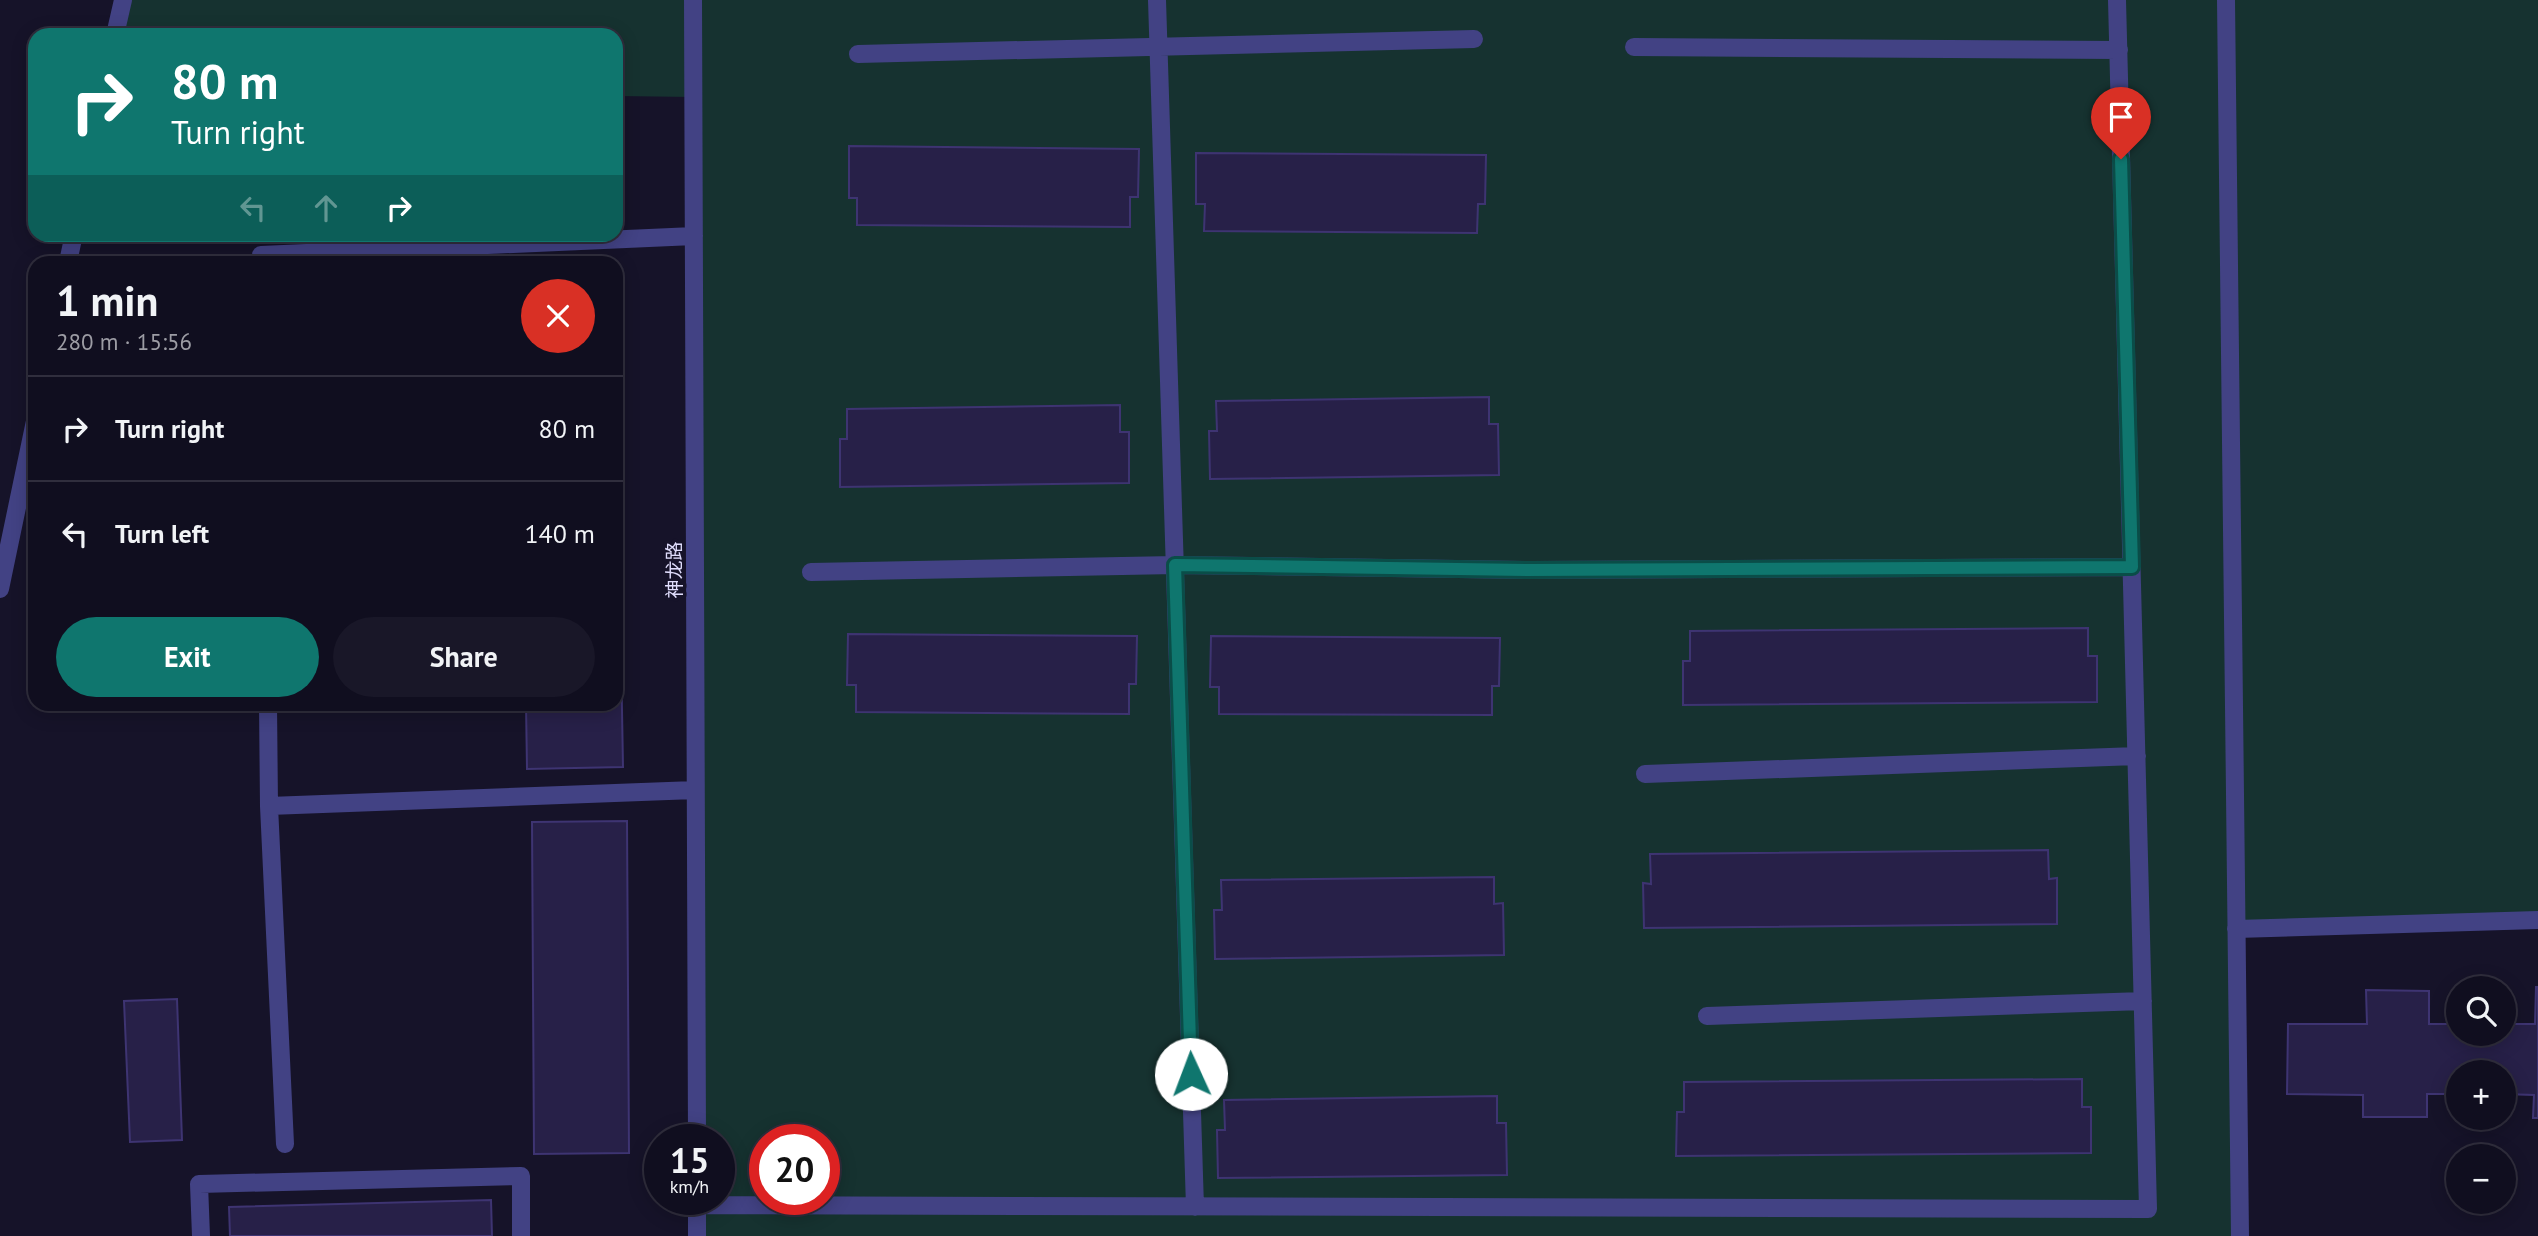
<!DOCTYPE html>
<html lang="en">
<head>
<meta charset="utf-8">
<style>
	:root { --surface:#100e1f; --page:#191728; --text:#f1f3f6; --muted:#9c9ca4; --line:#302e3d; --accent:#0f766e }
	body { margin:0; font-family:"PT Sans","Noto Sans SC",sans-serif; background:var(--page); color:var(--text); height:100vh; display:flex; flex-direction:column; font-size:26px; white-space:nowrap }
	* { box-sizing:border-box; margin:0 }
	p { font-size:23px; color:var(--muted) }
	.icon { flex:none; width:38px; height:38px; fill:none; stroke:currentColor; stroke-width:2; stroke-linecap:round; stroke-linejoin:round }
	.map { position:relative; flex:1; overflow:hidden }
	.drawer { position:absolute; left:28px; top:256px; width:595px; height:455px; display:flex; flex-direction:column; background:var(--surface); border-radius:21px; box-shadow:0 4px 18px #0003,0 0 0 2px var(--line) }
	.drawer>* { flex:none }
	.guide { position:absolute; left:28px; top:28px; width:595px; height:214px; border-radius:21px; box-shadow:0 4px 18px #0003,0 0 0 2px var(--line); background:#0f766e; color:#fff; overflow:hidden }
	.buttons { position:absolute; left:2446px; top:976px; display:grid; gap:14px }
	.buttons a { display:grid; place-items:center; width:70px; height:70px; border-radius:50%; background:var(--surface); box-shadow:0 4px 18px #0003,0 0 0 2px var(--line); font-size:35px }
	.speed { position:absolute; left:644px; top:1124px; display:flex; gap:14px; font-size:35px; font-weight:700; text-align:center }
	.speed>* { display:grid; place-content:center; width:91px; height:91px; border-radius:50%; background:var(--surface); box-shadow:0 4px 18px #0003,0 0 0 2px var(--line); line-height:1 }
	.speed small { font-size:18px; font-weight:400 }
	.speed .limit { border:10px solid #d22; background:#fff; color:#111 }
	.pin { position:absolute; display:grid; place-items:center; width:60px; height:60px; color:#fff; margin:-72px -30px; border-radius:50% 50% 50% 0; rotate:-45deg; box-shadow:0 0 7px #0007 }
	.pin .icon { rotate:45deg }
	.me { position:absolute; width:77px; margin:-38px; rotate:358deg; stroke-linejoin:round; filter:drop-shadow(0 0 5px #0008) }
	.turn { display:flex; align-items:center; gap:24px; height:147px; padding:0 28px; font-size:32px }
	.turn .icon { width:91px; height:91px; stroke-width:2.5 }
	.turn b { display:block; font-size:49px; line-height:60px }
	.lanes { display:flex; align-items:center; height:66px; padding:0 28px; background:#0003; justify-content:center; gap:35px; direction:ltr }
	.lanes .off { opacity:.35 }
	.round { display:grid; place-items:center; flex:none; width:74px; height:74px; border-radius:37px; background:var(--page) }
	.headline { display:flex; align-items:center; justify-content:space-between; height:119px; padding:0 28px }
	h1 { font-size:42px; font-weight:700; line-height:52px }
	.cta { display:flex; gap:14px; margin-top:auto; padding:14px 28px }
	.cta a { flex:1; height:80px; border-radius:42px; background:var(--accent); color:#fff; font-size:28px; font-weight:700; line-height:80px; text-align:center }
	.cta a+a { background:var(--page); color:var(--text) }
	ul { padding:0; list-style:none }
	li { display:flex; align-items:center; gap:21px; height:105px; padding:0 28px; border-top:2px solid var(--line) }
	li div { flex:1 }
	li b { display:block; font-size:26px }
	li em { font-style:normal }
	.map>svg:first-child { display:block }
	.green { fill:#163230; fill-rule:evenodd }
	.building { fill:#272048; stroke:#3e3472; stroke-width:2 }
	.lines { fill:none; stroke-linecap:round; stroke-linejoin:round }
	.minor { stroke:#424284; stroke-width:18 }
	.route-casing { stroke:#0a4d48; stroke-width:18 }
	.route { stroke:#0f766e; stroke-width:12 }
	.labels { text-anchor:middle; stroke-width:7; stroke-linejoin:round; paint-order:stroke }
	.street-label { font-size:19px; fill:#e0ddfc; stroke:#161329 }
</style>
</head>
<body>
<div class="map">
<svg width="2538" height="1236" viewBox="0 0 2538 1236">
	<rect width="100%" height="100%" fill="#161329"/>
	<path class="green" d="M123 0H2538V920L2237 929 2240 1236H697V1199H719V1139H697L693 97 616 96V35H115ZM765 1139H824V1199H765Z"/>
	<path class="building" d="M849 146 1139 149 1138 197H1130V227L857 225V198H849Z
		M1196 153 1486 155 1485 204H1478L1477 233 1204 231 1205 204H1196Z
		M616 369 623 767 527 769 526 704H616Z
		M1489 397V424H1498L1499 475 1210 479 1209 431H1217L1216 401Z
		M1120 405V432H1129V483L840 487V439H847V409Z
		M2088 628V656H2097V702L1683 705V661H1690V631Z
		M848 634 1137 636 1136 684H1129V714L856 712V685H847Z
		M1211 636 1500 638 1499 686H1492V715L1219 714V687H1210Z
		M627 821 629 1153 534 1154 532 822Z
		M2048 850 2049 879 2057 878V924L1644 928 1643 883 1651 884 1650 854Z
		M1494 877V904L1503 903 1504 955 1215 959 1214 910H1222L1221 880Z
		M2536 987H2538V1118H2533L2534 1095 2504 1094V1073H2459V1094H2427V1117H2363V1095L2287 1094 2288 1024H2367L2366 990 2429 991V1024H2459V1034H2504V1024H2535Z
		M177 999 182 1140 130 1142 124 1001Z
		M2082 1079V1107H2091V1153L1676 1156 1677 1112H1684V1082Z
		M1497 1096V1123H1506L1507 1175 1218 1178 1217 1130H1225L1224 1100Z
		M491 1200 492 1236H230L229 1207Z"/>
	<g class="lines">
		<path class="minor" d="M693 0 697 1139
			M1157 0 1195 1207
			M2226 0 2240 1236
			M115 35 123 0
			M1634 47 2119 50
			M858 54 1474 39
			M68 262 74 234
			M261 262V255L694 236
			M811 572 1175 565 1530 570 2132 567
			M0 589 35 421
			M268 704 269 806 695 790
			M1645 774 2137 756
			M269 806 285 1144
			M2236 929 2538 920
			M1707 1016 2143 1001
			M697 1199V1236
			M697 1205 2148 1209 2117 0
			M201 1236 199 1184 521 1176V1236"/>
	</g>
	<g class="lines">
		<defs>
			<path id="route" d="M1191 1074 1175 565 1530 570 2132 567 2121 159"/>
		</defs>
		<use href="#route" class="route-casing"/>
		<use href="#route" class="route"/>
	</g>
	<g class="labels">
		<g class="street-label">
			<text transform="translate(674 570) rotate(-90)" y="7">神龙路</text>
		</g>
	</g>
</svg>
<div class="buttons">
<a><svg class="icon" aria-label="search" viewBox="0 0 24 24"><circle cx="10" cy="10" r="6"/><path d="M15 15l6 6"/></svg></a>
<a>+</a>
<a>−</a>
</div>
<div class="speed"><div>15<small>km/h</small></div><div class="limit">20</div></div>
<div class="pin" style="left:2121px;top:159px;background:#d93025"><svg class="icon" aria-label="arrive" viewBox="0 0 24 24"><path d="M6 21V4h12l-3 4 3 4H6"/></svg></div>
<svg class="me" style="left:1191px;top:1074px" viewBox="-20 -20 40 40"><circle r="19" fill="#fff"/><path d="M0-13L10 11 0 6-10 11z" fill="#0f766e"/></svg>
<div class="guide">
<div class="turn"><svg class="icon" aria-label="right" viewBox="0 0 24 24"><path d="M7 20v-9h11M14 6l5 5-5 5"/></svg><div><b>80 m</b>Turn right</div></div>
<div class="lanes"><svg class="icon off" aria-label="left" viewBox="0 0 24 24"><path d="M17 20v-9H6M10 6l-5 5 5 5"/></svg><svg class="icon off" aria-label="ahead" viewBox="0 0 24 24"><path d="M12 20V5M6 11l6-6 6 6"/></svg><svg class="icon" aria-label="right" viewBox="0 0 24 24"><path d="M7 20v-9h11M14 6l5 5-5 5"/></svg></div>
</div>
<section class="drawer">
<div class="headline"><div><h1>1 min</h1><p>280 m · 15:56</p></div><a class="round" style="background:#d93025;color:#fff"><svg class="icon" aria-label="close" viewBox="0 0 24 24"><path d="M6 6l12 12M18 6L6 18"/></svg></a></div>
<ul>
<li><svg class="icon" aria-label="right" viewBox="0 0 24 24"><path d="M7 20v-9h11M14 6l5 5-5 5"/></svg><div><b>Turn right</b></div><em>80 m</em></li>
<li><svg class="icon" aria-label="left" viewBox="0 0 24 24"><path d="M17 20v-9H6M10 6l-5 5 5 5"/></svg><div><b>Turn left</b></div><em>140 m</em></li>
</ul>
<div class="cta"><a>Exit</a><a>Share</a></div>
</section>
</div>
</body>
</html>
